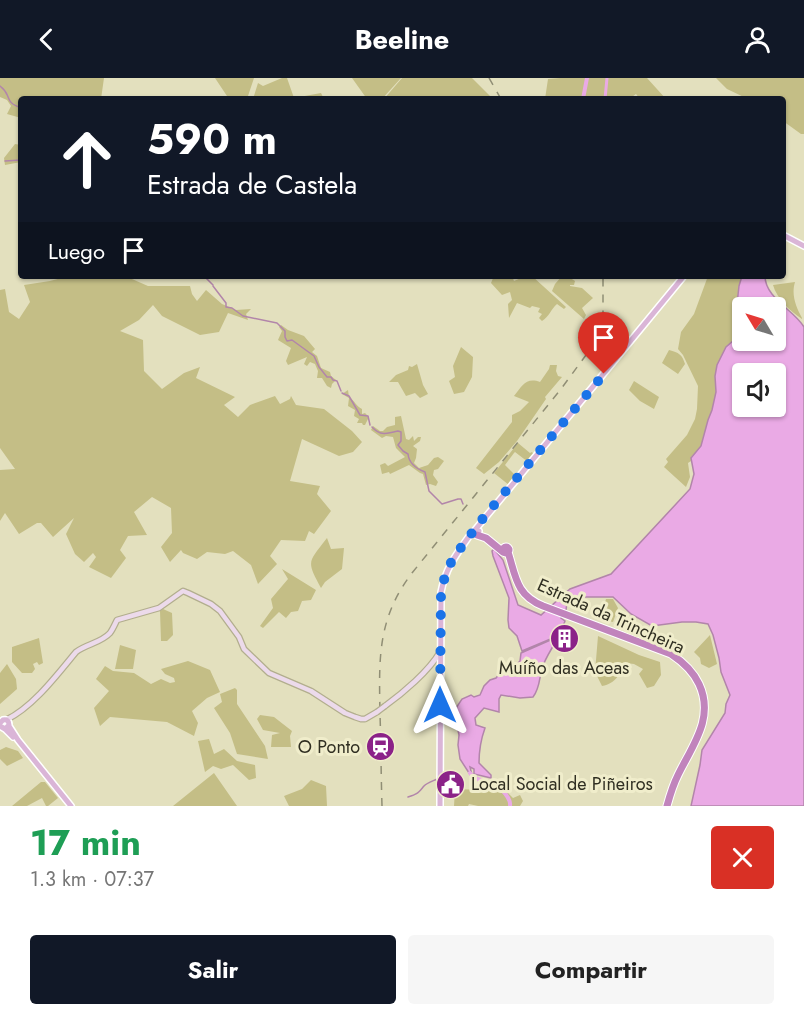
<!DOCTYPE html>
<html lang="es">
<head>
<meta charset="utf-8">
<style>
	:root { --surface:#fff; --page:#f6f6f6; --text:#222; --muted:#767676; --accent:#111827 }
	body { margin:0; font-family:Jost,sans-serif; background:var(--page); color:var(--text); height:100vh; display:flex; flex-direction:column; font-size:22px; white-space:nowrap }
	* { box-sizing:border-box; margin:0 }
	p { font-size:20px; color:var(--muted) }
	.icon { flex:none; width:33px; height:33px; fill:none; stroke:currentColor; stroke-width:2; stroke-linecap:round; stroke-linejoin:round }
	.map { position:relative; height:728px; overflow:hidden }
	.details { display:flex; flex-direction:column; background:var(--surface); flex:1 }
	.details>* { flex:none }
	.hud { position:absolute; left:18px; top:18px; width:768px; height:183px; border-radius:6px; box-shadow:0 2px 4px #0004; background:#111827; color:#fff; overflow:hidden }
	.needle { width:39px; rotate:308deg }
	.controls { position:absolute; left:732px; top:219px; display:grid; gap:12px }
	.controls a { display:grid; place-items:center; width:54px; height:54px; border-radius:6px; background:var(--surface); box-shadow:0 2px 4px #0004; font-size:30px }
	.pin { position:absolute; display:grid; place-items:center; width:51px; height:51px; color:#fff; margin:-62px -26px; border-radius:50% 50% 50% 0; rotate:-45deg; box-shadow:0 0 6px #0007 }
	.pin .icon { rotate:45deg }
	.me { position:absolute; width:66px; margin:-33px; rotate:0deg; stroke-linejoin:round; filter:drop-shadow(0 0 4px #0008) }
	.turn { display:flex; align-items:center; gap:21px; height:126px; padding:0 30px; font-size:27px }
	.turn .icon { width:78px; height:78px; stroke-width:2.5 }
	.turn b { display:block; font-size:42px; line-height:51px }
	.then { display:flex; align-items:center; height:57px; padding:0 30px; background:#0003; gap:12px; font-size:22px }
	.round { display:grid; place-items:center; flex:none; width:63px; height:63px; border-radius:6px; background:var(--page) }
	.head { display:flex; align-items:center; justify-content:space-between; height:102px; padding:0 30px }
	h1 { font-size:36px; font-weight:700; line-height:45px; color:#1e9e55 }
	.primary-button { display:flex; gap:12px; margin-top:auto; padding:12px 30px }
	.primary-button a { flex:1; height:69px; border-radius:6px; background:var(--accent); color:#fff; font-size:24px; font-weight:700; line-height:69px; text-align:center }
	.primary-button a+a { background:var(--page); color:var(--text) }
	header { display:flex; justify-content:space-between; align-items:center; height:78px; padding:0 30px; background:var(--accent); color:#fff; font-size:27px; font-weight:700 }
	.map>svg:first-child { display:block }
	.green { fill:#c4be86 }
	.water { fill:#eaaae5; stroke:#b285aa; stroke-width:1.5; fill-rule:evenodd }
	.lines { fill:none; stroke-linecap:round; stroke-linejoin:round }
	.stream { stroke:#b285aa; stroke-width:1.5 }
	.canal { stroke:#eaaae5; stroke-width:3 }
	.river { stroke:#eaaae5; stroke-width:4 }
	.secondary-casing { stroke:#b2ae8e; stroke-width:7 }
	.primary-casing { stroke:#fff; stroke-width:8 }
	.highway-casing { stroke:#fff; stroke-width:9 }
	.secondary { stroke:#ecdaeb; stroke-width:4.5 }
	.primary { stroke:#dab5d7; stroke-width:5 }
	.highway { stroke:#c184bc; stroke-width:7 }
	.rail { stroke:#908e75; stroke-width:1.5; stroke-dasharray:8 8; stroke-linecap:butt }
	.secondary-bridge-casing { stroke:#b2ae8e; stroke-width:7; stroke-linecap:butt }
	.secondary-bridge { stroke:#ecdaeb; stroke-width:4.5 }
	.route { stroke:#1a73e8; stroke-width:10; stroke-dasharray:0 18 }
	.labels { text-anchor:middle; stroke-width:6; stroke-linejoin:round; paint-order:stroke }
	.street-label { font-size:18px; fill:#302f22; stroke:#f0edcb }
	.poi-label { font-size:18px; fill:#302f22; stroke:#f0edcb }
</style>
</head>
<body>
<header><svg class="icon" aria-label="back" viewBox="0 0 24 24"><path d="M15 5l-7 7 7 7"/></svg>Beeline<svg class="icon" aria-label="person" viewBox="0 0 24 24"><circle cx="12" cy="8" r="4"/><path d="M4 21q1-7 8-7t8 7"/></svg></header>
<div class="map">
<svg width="804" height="728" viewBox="0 0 804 728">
	<rect width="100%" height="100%" fill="#e3e0be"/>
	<path class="green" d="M0 0H104L101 21H21V40L7 36 11 28 7 22 0 19Z
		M215 0H254L247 21H229Z
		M282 0H287L294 20 321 15 324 21H253L258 5 263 8Z
		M352 0H401L382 21H367Z
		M402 0H472L493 21H384Z
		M560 0H647L666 21H640L636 16 629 21H545L548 1Z
		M716 0H804V56H801L783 43V21H748L727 11Z
		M15 66 21 67V84L5 87 4 80Z
		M69 198H125L148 208H190L192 216 197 223 206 212 222 226 236 232 251 231 246 236 248 242 228 235 219 254 200 257 162 238 153 227 139 242 120 253 143 262 144 293 162 311 184 295 200 289 196 300 235 319 224 327 238 339 250 327 275 318 280 326 290 321 291 318 296 327 324 331 352 353 362 364 353 374 339 378 302 361 290 403 320 408 317 416 331 433 314 456 309 453 305 463 281 462 270 478 277 486 258 506 251 487 233 473 225 476 207 474 197 481 183 475 181 472 170 484 161 469 172 455 171 430 152 419 134 434 147 457 128 458 120 472 126 480 111 500 89 489 96 479 93 475 84 484 75 476 66 456 74 440 53 459 41 445H37L19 456 5 435 0 443V392L15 391 0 370V212L5 211 9 234 19 241 30 224 24 207 50 203Z
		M494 198H512L514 203 526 198H532L566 229 564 231 557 226C551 231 549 239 542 243L539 240 542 236 538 234 540 230 532 228 530 230 517 225 509 240 508 226 512 222 510 214 502 217 491 205Z
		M562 198H567L575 203 574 207H570V208L582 210 593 220 582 230 586 237 584 241 552 213 555 206Z
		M708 198H742L739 208 737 255 715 298 716 314 712 332 708 342 701 369 691 379V383L688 385 690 399 686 409 664 389 668 384 666 381 687 357 695 341 697 331 698 308 683 277 678 271 681 254 694 236Z
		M795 204C791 217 796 229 802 240V241C790 233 777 221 773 207Z
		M281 247 288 252 304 258 315 271 312 274 317 278 321 290 330 294 331 298 336 302 332 306 331 310 327 308 322 300H317L318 293 315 286 310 284 307 288 304 286 307 279 288 287 286 283 291 270 278 262 282 253 279 249Z
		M461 269 473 279 472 299 464 314 454 316 449 303 455 299 453 288Z
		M669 272C679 275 682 276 685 286L678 296 662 285Z
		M417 286 423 307 428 316 420 320 415 315 406 318 398 304H389L396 297 408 292 409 288 412 289Z
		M550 287H557L556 293 558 298 562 299 545 319 546 321 517 363 499 384 484 396 476 390 512 344V337L520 333 529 324 514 318C522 308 526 299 540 304L549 291Z
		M634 303 659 319 654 331 640 323 629 312Z
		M348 312 349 319C355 323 356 328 362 331V336L365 335 369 339 365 347H363L362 345H357L359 341 354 338 355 332 348 328 349 320 342 316Z
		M401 338 406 361 409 362 413 358 414 363 418 359H421L420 363 413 368 417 371 416 380 414 385 419 390 428 387 434 380 438 379 444 383 438 391 434 392 433 397 438 404 436 408 430 406 426 407 423 396 420 395 409 387 390 396 389 394 382 396 380 387 385 385 388 388 405 379 396 370 393 359 386 358 382 360 371 352 373 348 380 353H383L387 349 395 347V339Z
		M518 365 530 375 532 374 534 377 528 384 515 374 514 375 505 387 516 398 509 407 494 395Z
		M327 460 331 471 344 470 342 491 325 504 321 510C306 482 308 485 327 460Z
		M282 491 316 512 311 522 302 523 298 533 291 534 286 540 279 534 263 550 260 548 273 530 271 521 288 501Z
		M606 521H613L618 530 613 544 600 541Z
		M163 531 172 535 173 557 167 563H161L160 533Z
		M710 557 717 586 709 590 701 586 700 580 694 574Z
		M598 558 639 577 660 584 661 597 654 608 647 610 639 596 643 591 634 586 626 585C618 597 617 605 602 608L595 594Z
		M39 560 43 585 39 587 37 584 33 586 35 591 32 595H22L12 584V569Z
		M120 567 136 572 133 591H115Z
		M188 583 210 592 220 614 207 620 192 633 198 645 194 658 167 644 110 639 100 648 94 630 109 613 96 601 105 588 113 593 134 595 151 606 161 601 170 605 175 604 174 600 165 596 161 591Z
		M7 586 16 601 17 611 0 626V595Z
		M235 610 237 612V626L265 668 268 681 237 676 230 655 214 630 222 624 220 616Z
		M260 637 274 639 292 653 290 658 291 669H271L272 657 280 655 263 652 257 641Z
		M209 661 214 676 224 671 237 683 255 687 256 700 249 702 233 687 221 691 213 688 205 694 198 663Z
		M6 669 18 673 23 680 7 688 0 681V672Z
		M214 695 237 728H173Z
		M311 702 326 708 327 728H289L284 718 302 711Z
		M41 704H45L58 720 48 728H46L42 720 27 728H12Z
		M484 706 490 711 493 712 500 707 513 720 520 717 523 723 520 728H478L469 726 468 728H454L455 711 484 712Z"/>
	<path class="water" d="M742 198H765C765 220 794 232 804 249V728H691L700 687 702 672 725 635 726 626 730 617 721 594 719 580 713 557 708 546 696 544H682L652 548 631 536 613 519H579L567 525 566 532 561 540 565 543 560 556 557 555 555 557 559 561 555 559 522 573 517 558 509 550 508 542 509 520 493 478 492 473 494 471 503 482 518 527 541 537 570 511 611 496 690 411 694 396 691 380 701 368 708 342 712 332 716 314 715 298 717 287 726 269 734 262 737 255V226L739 208ZM742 230H776V262H742ZM742 296H776V328H742Z
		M555 560 556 563C551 572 545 581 542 590 539 601 540 610 533 619L520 620 501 617 499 621V634L484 630 475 640 476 647 485 650C481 661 479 673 479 685L491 697V700L474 696V691L470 689 472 697 471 698 460 681 458 667 459 657 456 643V630L462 621 471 617 474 619 480 617 484 608 490 602 496 600 500 595 515 588 520 583 521 575Z"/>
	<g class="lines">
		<path class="stream" d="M0 8C8 14 6 16 10 23 12 27 17 28 21 30
			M5 83 21 82
			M204 198 213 207
			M213 208 226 225V229L232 230 243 238 277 245 285 253V259L287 263 292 262 314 278 319 289 327 299H331L333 302 337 303 341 313
			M342 315 349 318 360 337 368 338 370 347
			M372 349C380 358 387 356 398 353L401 354V363L398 367 403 373 408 376C409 386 417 391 425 394L429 413 442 426 458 421H461L463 426
			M408 719C418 716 418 715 424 708 427 705 433 703 437 701"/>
		<path class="canal" d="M605 21 607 0"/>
		<path class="river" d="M583 21 587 0
			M470 695C474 701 478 701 484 703 487 705 489 709 492 712L495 710V712L501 711C506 716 511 722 510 728"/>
		<defs>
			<path id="secondary" d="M385 628C403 615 429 593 440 574
				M6 642C33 629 57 597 76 574 86 566 101 565 110 555 113 551 115 546 117 542L159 530 183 513 188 515 211 526 220 533 239 559 244 571 269 595 311 613 345 635 355 639 361 641H365L377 634"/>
			<path id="primary" d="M783 157 804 168
				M475 452 684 198
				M476 452 479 453 478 457 475 455Z
				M0 645 3 642C7 641 9 643 9 647L5 651 0 648
				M9 648 18 662 71 728
				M5 651 13 659
				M440 728 441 514C446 489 456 477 470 457L474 454"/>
			<path id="highway" d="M477 457 486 460 503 474
				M503 472a3 3 0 1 1 6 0a3 3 0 1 1-6 0Z
				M508 474C516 499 516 517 543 528L671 576C683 584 693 593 699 606 715 640 692 668 678 697 673 707 670 717 667 728"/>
		</defs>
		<use href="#secondary" class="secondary-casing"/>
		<use href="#primary" class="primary-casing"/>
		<use href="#highway" class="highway-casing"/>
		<use href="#secondary" class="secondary"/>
		<use href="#primary" class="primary"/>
		<use href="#highway" class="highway"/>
		<path class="rail" d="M489 0 501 21
			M382 728C381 697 381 666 380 636 379 581 377 541 412 495L561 311 586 277 599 257 603 243V198"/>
		<defs>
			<path id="secondary-bridge" d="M377 634 385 628"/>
		</defs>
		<use href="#secondary-bridge" class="secondary-bridge-casing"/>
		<use href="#secondary-bridge" class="secondary-bridge"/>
	</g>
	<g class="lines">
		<path class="route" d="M440 627 441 514 446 494 454 479 480 444 604 296"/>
	</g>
	<defs>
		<symbol id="building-disc" viewBox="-11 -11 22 22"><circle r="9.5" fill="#8b2288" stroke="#f0edcb"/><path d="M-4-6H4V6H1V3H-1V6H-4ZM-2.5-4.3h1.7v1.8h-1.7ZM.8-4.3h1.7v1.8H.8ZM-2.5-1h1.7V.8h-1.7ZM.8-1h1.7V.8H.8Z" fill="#fff"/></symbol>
		<symbol id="station-disc" viewBox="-11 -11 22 22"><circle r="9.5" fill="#8b2288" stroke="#f0edcb"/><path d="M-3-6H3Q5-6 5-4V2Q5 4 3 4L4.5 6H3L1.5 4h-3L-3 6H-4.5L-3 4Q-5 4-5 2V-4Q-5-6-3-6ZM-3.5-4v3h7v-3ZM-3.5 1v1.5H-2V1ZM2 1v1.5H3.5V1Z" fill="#fff"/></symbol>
		<symbol id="civic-disc" viewBox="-11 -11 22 22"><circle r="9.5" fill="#8b2288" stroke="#f0edcb"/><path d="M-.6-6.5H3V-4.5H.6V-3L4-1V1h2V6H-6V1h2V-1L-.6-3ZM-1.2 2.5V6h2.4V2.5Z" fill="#fff"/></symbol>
	</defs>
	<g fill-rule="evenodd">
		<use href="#building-disc" x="548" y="544" width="33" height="33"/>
		<use href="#station-disc" x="364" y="652" width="33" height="33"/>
		<use href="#civic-disc" x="434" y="690" width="33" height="33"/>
	</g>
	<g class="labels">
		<g class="street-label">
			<text transform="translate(611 538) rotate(24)" y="6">Estrada da Trincheira</text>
		</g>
		<g class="poi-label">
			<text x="564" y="596">Muíño das Aceas</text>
			<text x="360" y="675" text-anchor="end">O Ponto</text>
			<text x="471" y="712" text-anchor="start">Local Social de Piñeiros</text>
		</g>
	</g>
</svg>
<div class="controls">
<a><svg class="needle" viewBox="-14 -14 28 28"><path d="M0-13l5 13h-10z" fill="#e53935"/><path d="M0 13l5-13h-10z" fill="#767676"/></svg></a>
<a><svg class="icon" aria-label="sound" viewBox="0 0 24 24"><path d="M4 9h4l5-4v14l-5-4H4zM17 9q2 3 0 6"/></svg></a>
</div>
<div class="pin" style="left:604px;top:296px;background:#d93025"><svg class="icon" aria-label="arrive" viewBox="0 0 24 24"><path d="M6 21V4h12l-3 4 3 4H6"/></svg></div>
<svg class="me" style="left:440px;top:627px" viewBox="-20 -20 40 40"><path d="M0-17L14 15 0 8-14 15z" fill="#1a73e8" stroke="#fff" stroke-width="4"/></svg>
<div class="hud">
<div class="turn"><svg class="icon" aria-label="ahead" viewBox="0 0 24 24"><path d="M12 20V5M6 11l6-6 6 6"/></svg><div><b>590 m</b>Estrada de Castela</div></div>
<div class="then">Luego<svg class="icon" aria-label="arrive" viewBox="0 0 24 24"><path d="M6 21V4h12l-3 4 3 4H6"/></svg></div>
</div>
</div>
<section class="details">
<div class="head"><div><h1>17 min</h1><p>1.3 km · 07:37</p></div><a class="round" style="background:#d93025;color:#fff"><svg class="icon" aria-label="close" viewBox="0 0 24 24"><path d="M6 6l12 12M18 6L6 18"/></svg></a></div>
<div class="primary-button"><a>Salir</a><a>Compartir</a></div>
</section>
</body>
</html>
